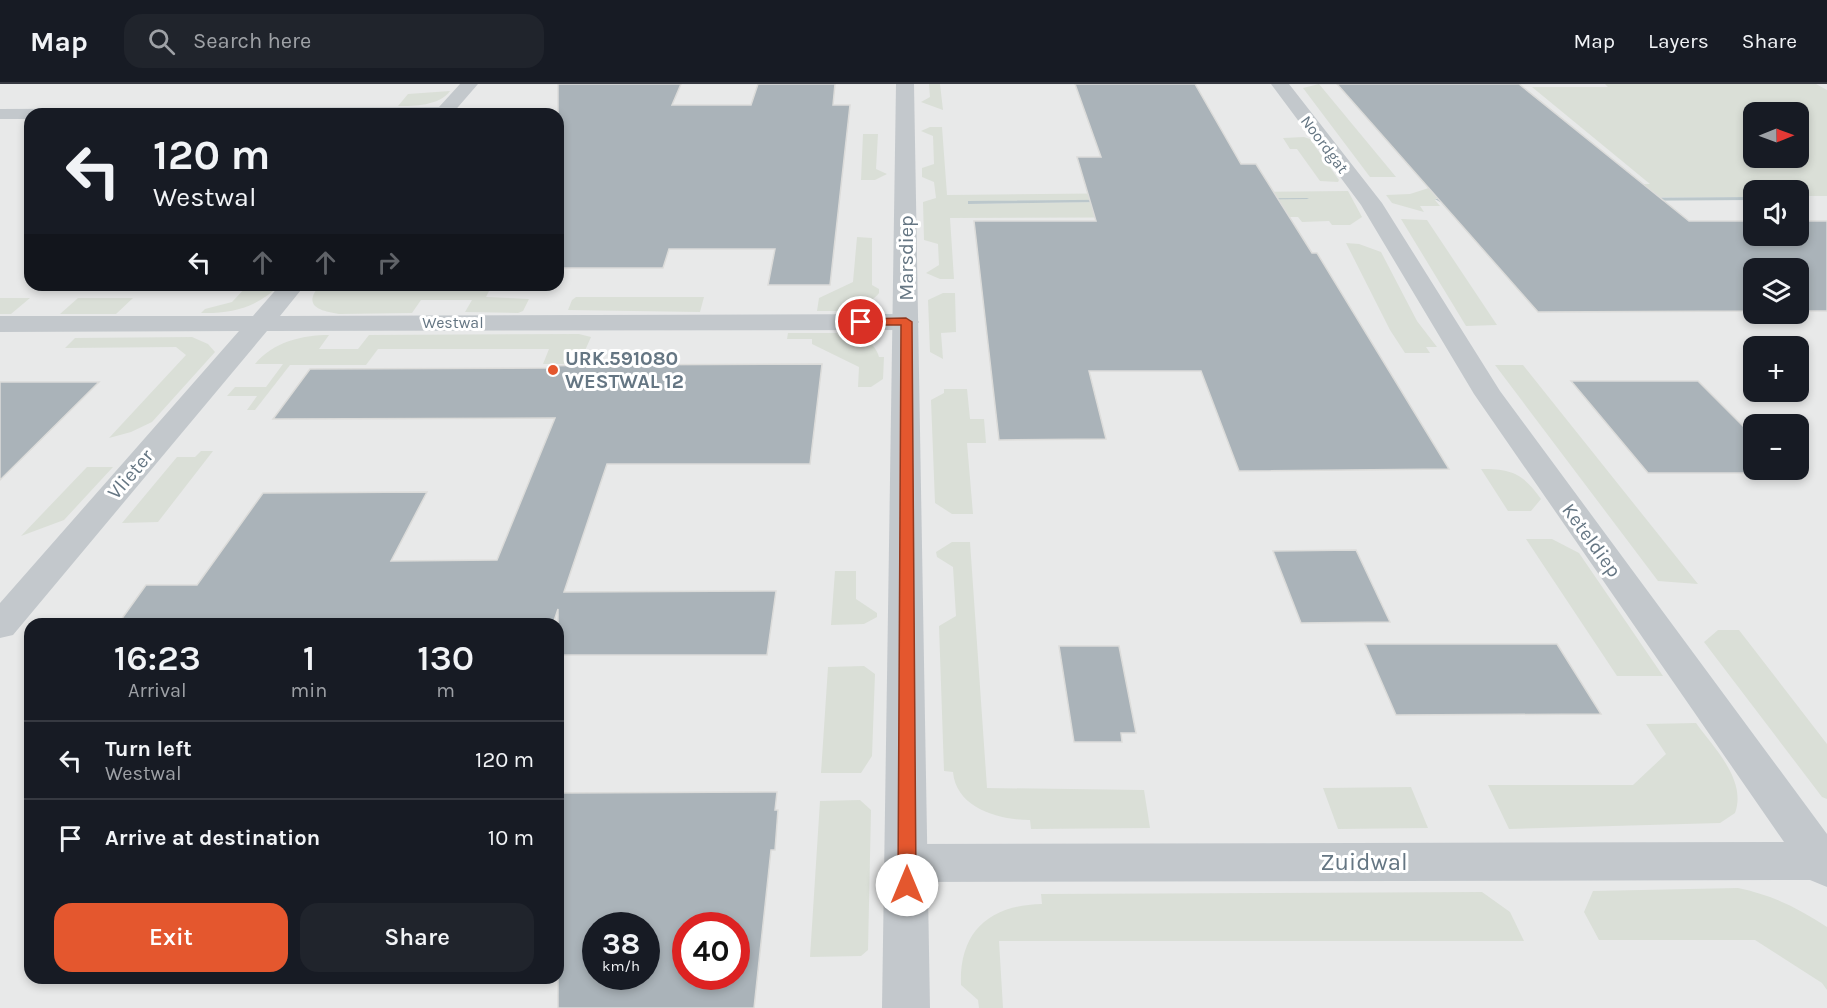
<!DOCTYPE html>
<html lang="en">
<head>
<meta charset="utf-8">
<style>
	:root { --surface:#171b24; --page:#20242c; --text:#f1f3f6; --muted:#9ea1a6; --line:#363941; --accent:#e4572e }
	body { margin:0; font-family:Karla,sans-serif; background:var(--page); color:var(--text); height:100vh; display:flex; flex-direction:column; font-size:22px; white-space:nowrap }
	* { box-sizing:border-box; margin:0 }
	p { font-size:20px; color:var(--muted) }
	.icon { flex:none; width:33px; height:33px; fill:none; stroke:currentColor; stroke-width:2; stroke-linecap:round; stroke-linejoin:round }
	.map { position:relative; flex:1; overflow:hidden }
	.side { position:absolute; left:24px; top:534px; width:540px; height:366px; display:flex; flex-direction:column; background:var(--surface); border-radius:18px; box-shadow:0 3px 9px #0003 }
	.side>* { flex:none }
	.hud { position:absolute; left:24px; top:24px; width:540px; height:183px; border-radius:18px; box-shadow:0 3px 9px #0003; background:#171b24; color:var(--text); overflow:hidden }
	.needle { width:39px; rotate:89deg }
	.fabs { position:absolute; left:1743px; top:18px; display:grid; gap:12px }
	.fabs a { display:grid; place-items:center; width:66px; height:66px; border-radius:12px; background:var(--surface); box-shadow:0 3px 9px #0003; font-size:30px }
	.speed { position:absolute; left:582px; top:828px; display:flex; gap:12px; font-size:30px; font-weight:700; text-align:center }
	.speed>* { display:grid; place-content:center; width:78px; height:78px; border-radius:50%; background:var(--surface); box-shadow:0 3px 9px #0003; line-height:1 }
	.speed small { font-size:15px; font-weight:400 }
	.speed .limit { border:9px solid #d22; background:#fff; color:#111 }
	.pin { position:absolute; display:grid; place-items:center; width:51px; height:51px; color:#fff; margin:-26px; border:3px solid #fff; border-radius:50%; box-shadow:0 2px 6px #0007 }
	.me { position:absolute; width:66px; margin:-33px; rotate:0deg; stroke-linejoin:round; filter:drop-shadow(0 0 4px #0008) }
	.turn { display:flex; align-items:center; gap:21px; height:126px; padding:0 30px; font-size:27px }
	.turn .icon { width:78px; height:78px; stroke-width:2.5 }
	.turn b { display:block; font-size:42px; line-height:51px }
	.lanes { display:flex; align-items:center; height:57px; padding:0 30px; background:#0003; justify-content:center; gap:30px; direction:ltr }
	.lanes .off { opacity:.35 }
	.eta { display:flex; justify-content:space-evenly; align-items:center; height:102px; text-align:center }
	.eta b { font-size:36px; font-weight:600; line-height:42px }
	.button { display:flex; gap:12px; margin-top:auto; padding:12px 30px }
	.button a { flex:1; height:69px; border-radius:18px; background:var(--accent); color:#fff; font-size:24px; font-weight:600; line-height:69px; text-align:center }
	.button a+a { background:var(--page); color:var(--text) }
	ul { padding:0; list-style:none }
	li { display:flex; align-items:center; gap:18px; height:78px; padding:0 30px; border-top:2px solid var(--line) }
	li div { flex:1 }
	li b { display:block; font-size:22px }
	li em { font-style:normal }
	header { display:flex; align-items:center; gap:36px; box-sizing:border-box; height:84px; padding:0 30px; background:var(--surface); border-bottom:2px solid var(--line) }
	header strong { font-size:28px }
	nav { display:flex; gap:33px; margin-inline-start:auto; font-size:21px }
	.search { width:420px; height:54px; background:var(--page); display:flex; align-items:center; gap:15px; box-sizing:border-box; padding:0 21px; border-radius:18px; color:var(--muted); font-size:22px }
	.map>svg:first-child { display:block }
	.built { fill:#e8e9e9; fill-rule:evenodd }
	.green { fill:#dadfd7; fill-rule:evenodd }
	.water { fill:#bbc7cb }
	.building { fill:#aab3b9; stroke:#dcdcda; stroke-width:1.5; fill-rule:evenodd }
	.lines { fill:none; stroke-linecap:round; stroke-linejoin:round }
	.minor { fill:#c3c8cc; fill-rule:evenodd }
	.tertiary { fill:#c3c8cc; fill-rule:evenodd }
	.route { fill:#e4572e; stroke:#94391e; stroke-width:1.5 }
	.poi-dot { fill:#e4572e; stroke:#fff; stroke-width:2 }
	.labels { text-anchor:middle; stroke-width:6; stroke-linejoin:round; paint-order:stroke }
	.far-street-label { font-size:16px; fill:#657683; stroke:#fff }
	.street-label { font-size:20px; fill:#657683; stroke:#fff }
	.poi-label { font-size:20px; font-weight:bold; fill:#657683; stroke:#fff; text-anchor:start }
	.near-street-label { font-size:24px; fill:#657683; stroke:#fff }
</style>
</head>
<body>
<header>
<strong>Map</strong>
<div class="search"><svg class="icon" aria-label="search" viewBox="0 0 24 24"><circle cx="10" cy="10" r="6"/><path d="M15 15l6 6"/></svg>Search here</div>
<nav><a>Map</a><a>Layers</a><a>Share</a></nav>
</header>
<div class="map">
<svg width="1827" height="924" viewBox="0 0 1827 924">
	<rect width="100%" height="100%" fill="#fafaf8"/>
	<path class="built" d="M0 0H1827V924H0ZM1754 28H1798V74H1754ZM30 30H558V201H30ZM1754 106H1798V152H1754ZM1754 184H1798V230H1754ZM1754 262H1798V308H1754ZM1754 340H1798V386H1754ZM30 540H558V894H30ZM596 842H646V892H596ZM686 842H736V892H686Z"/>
	<path class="green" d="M929 0H940L943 26 921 18 930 13Z
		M1319 0 1396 93H1370L1303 4Z
		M1605 0H1816L1827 6V112H1799L1798 106H1754L1753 113 1437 114 1435 116 1440 122H1420L1424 128 1392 119 1386 111 1410 110 1435 102 1650 100 1532 3H1608ZM1754 28H1798V74H1754Z
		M450 7C439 22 414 22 398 22L408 10Z
		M930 43H942L947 111 1348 107 1362 133 1350 141H1332L1329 137 1302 138 1298 133 950 134 954 195H940L926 189 939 181 938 160 924 156 923 118 936 114 934 98 922 93V84L934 80 933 52 921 47ZM1309 115 968 120V117Z
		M863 50H878L876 85 887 90 875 96H861Z
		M1304 53 1310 55 1339 96 1338 98 1320 97 1297 65H1290L1283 54Z
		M1401 135 1427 136 1497 241 1466 242Z
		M857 153 872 154V201L879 205V209C870 221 854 223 841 224L839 227H817L819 214 853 198Z
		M1346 159 1359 160 1381 168 1417 237 1437 263H1426L1430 269H1405L1390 246Z
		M248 201H279C259 223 230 230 201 229L205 225 232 218Z
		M320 201H369L374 204 492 201 486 213 529 215 523 227 518 229 465 228 472 216H421L412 229 339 230C319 227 302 222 320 201Z
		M943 209H955L956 248 941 249 943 275 930 268 928 216Z
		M576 213H704L700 228 568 226 572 216Z
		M0 214H30L11 230H0Z
		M78 214H133L116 230H60Z
		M788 249H837L838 251C853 252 875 255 879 273H884L883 295 871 303H858L859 283 812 260V255H787Z
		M579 250 591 253 579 280H543L549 265H378L366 281H290L255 326H247L257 312H227L235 303H266L283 280H255C273 258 302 251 329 251L319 265H358L369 251Z
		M192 253 208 260 215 268 152 338 131 348 109 354 186 271 176 263 65 264 75 254Z
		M1495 281H1523L1698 500 1658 497Z
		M944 305H967L970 335H984L986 359H967L973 430H952L935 419 931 316 944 309Z
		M201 367H213L158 438 122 439 177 373H195Z
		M87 383H113L64 436 21 452Z
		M1481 385C1513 385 1523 390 1541 415L1531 427H1508Z
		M1526 455H1552L1579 469 1663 592H1617Z
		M952 458H970L987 704 1144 706 1150 744 1031 745 1030 736C999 736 956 724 953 688L944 687 939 542 956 532 953 483 937 473 936 468Z
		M835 487H856V515L877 529V533L864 540 831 541Z
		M1718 546H1739L1827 660V715L1822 713 1704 558Z
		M864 582 875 590 872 672 861 689H821L828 583Z
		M1696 639C1714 664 1747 696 1735 729L1720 739 1509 745 1488 701H1633L1666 670 1646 640Z
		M1411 703 1428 744 1338 745 1323 704Z
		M860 716 871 726 868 866 861 872 810 873 820 717Z
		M1738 804C1772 811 1798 824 1827 843V906L1822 899 1755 856H1599L1584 828 1593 807Z
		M1482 808 1510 828 1524 857H999L1003 924H979L978 916 961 901C959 847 990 821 1042 820L1041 810Z"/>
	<path class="water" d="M1754 113 1753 116 1440 118 1435 115Z
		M1309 115 968 120V117L1307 114Z"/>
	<path class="building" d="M558 0H681L672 21H751L758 0H835L833 21H850L830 201H768L775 165H669L663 184H558Z
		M1075 0H1195L1241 80H1256L1312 169H1317L1449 385 1239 387 1201 287H1089L1106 355 999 356 974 137H1096L1077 73H1101Z
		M1337 0H1519L1689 137H1754V152H1798V137H1827V227H1798V184H1754V227L1538 228Z
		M822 280 810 380H607L564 508 776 507 767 571H558V525L553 540H118L146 501H197L263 409 427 408 391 477 497 476 555 334 273 335 310 285 547 284 548 282 588 281Z
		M1571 297H1698L1754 353V389H1648Z
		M0 298H99L0 396Z
		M1356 466 1390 538 1301 539 1273 467Z
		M1365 560H1557L1601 630 1396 631Z
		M1059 562H1119L1136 649H1121L1122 658H1074Z
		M777 708 775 726H778L775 766H771L754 924H558V709ZM596 842H646V892H596ZM686 842H736V892H686Z"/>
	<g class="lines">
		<path class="minor" d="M460 0H478L452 30H30V35H0V25L439 23Z
			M1271 0H1289L1382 119 1500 307 1827 750V803L1810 796 907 798 891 792 885 779 891 766 907 760 1784 758 1474 310 1361 121Z
			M280 201H305L280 232 906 230 915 233 919 238 915 243 906 246 267 247 13 551 0 554V519L239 247 0 248V232H253Z"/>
		<path class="tertiary" d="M896 0H914L930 924H882Z"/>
	</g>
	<path class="route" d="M906 234 912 238 916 801 913 807 907 809 900 807 898 801 901 241H861L856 238 861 235Z"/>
	<circle class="poi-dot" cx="553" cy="286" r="6"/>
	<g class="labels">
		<g class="far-street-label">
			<text transform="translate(1325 60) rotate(53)" y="6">Noordgat</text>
			<text x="453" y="244">Westwal</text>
		</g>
		<g class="street-label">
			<text transform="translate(906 174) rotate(-90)" y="7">Marsdiep</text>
			<text transform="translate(130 390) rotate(-49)" y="7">Vlieter</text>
			<text transform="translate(1592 456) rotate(54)" y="7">Keteldiep</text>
		</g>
		<g class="poi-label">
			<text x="565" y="281">URK.591080<tspan x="565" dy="23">WESTWAL 12</tspan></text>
		</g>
		<g class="near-street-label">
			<text x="1364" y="786">Zuidwal</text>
		</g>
	</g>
</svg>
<div class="fabs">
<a><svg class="needle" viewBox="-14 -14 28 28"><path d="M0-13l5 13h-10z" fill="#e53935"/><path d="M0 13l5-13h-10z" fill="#9ea1a6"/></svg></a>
<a><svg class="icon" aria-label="sound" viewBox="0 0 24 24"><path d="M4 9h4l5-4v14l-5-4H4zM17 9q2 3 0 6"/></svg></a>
<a><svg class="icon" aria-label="layers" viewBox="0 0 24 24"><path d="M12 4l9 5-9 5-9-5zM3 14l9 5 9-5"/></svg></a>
<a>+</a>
<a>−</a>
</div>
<div class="speed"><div>38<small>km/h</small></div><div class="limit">40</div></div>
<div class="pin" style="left:861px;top:238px;background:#d93025"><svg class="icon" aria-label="arrive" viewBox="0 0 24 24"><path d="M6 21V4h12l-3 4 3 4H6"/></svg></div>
<svg class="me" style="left:907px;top:801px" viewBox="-20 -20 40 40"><circle r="19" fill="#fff"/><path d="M0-13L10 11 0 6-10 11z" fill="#e4572e"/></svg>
<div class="hud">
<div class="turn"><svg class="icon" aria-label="left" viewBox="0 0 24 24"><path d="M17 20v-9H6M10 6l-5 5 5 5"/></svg><div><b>120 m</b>Westwal</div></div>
<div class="lanes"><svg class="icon" aria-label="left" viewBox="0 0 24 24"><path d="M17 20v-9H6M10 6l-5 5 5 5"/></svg><svg class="icon off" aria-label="ahead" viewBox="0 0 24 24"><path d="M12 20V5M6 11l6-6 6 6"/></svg><svg class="icon off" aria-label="ahead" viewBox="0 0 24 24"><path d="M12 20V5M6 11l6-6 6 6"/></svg><svg class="icon off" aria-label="right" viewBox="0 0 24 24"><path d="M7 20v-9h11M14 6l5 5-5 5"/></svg></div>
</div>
<section class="side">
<div class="eta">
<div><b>16:23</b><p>Arrival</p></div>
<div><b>1</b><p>min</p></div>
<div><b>130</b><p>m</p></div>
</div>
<ul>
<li><svg class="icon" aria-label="left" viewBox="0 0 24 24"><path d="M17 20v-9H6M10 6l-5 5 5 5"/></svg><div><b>Turn left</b><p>Westwal</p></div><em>120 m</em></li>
<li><svg class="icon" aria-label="arrive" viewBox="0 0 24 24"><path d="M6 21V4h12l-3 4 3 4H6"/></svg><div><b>Arrive at destination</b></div><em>10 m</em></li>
</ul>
<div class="button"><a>Exit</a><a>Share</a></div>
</section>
</div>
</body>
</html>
